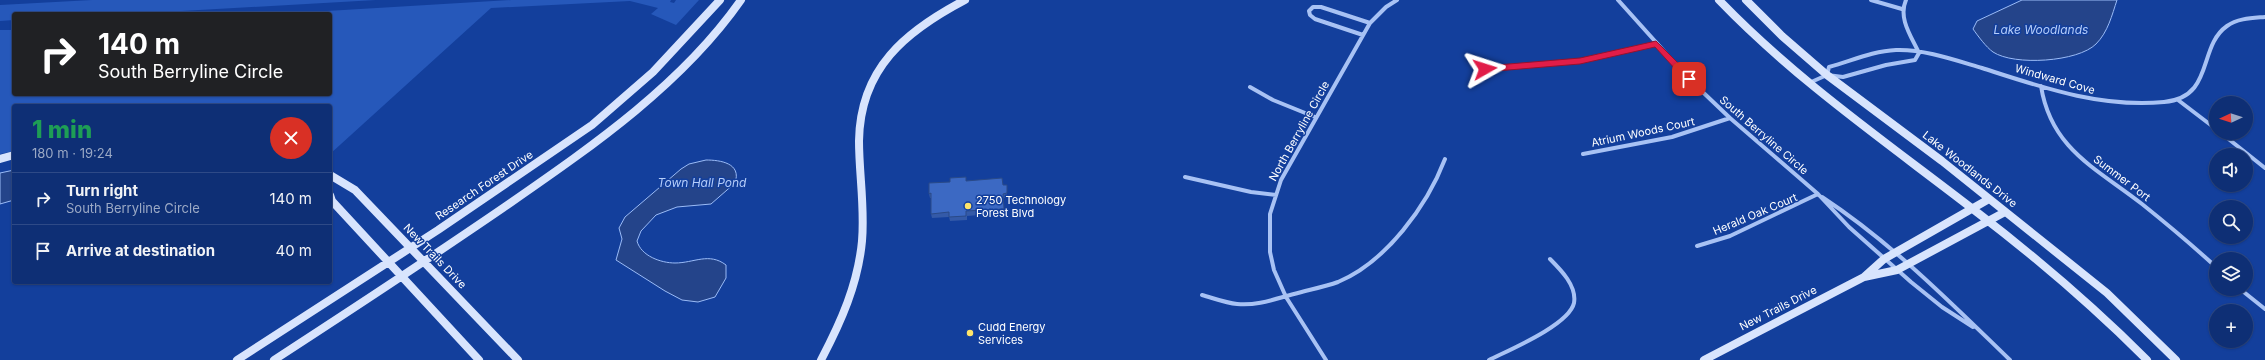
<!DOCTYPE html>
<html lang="en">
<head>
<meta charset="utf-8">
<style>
	:root { --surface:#0e2f75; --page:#1c3b7d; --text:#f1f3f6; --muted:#9ba9c5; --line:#2e4a87 }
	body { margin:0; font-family:Inter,sans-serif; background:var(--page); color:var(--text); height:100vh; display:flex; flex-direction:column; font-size:15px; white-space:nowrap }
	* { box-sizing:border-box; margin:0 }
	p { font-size:13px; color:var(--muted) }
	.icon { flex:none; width:22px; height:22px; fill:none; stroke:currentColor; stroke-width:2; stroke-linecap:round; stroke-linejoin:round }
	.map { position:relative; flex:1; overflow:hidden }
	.drawer { position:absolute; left:12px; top:104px; width:320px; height:180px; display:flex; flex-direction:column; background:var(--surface); border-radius:4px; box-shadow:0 1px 3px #0004,0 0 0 1px var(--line) }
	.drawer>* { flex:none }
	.top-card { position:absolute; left:12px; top:12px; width:320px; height:84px; border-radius:4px; box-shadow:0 1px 3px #0004,0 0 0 1px var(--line); background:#202124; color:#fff; overflow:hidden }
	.needle { width:26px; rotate:266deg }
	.controls { position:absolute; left:2209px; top:96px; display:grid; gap:8px }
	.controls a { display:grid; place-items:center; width:44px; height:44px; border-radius:50%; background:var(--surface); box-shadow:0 1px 3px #0004,0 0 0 1px var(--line); font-size:20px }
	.pin { position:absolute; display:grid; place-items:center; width:34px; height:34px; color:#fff; margin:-17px; border-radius:8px; box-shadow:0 2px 6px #0006 }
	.me { position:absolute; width:44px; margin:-22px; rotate:84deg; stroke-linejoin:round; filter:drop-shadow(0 0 3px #0008) }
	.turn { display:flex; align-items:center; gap:14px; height:84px; padding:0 20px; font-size:18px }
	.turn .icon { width:52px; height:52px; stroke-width:2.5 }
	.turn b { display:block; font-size:28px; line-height:34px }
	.round { display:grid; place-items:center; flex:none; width:42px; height:42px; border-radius:21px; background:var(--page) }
	.head { display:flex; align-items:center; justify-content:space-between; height:68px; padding:0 20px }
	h1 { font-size:24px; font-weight:800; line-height:30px; color:#1e9e55 }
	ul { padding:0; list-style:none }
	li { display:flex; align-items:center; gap:12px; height:52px; padding:0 20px; border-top:1px solid var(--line) }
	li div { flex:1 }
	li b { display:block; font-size:15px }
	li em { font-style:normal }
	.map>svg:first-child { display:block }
	.green { fill:#2658ba }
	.water { fill:#24448a; stroke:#9abbf7 }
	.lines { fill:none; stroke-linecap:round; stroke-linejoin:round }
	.street { stroke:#a8c2f4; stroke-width:4 }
	.secondary { stroke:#d8e4fd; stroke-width:8 }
	.wall { fill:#345aa8 }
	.building { fill:#3c69c3; stroke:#2a4a88 }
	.route { fill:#e11d48; stroke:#92132f }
	.poi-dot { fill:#ffe56b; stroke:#133f9c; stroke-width:1.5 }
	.labels { text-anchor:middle; stroke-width:3; stroke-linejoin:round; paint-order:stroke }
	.street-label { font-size:11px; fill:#fff; stroke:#133f9c }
	.poi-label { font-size:11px; fill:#fff; stroke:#133f9c; text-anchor:start }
	.water-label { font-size:12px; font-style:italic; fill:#b5cdfa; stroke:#133f9c }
</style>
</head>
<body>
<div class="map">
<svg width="2265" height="360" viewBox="0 0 2265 360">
	<rect width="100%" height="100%" fill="#133f9c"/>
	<path class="green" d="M92 0H376L129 14H14V20L0 21V5Z
		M512 0H671L670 2 674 3 676 0H699L676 25 651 14 658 8 630 1 491 8 330 154V106H14V151L0 154V30H14V94H330V14H277Z"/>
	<path class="water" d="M2022 0H2117C2112 15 2108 32 2096 44 2078 62 2014 66 1993 52 1986 47 1978 36 1973 29L1977 21Z
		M706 160C720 160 742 163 735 183L711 204 677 207 656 215 641 231 637 241C641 256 661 263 675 263 694 263 709 252 726 265V278L715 297 698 302 682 300 665 291 616 260 622 239 619 228 625 217 681 169 689 164Z
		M14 170V200L0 204V173Z"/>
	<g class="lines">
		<path class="street" d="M1618 0 1689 79 1730 118 1818 194 1849 227 1911 282 1942 307 1973 327
			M1871 0 1902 9
			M1906 0C1898 18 1911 36 1919 53
			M1363 35 1315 19 1310 15 1309 11 1313 7H1321L1370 23
			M1485 69 1580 61 1656 44
			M1827 75 1829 67C1851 61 1873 51 1896 50 1924 49 1955 60 1982 68 2041 87 2100 108 2164 102 2215 97 2197 47 2227 26 2238 18 2253 18 2265 17
			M1809 83 1827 75 1843 77 1886 65 1915 60 1919 53
			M2041 86C2051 149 2096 168 2142 204 2167 224 2192 245 2216 267
			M1250 87 1273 100 1315 117
			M2178 100 2216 129
			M2221 133 2265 168
			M1583 154 1672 137 1730 118
			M1185 177 1251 192 1276 195
			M1822 197C1892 243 1950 302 2010 360
			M1697 246 1730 236 1818 194
			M2240 289 2265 309
			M1202 295C1213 298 1226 303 1237 304 1257 306 1275 299 1294 294 1308 290 1324 287 1338 282 1386 262 1427 206 1445 159
			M1326 360 1286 297 1274 270 1270 252V214L1281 180 1370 23 1386 7 1397 0
			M1489 360C1509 350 1569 325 1574 303 1577 286 1561 270 1550 259"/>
		<path class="secondary" d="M1719 0C1797 81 1889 144 1978 213 2038 259 2094 307 2147 360
			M1746 0 1782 36 1827 75 1942 161 2107 293 2176 360
			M0 159 14 155
			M330 175 355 190 518 360
			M330 195 332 201 479 360
			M1864 277 1884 259 1989 199
			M237 360 438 230 592 125 653 72 720 0
			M274 360C351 310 427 260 503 208 588 149 681 86 741 0
			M821 360C841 322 858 284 862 241 865 207 859 174 859 141 860 68 906 31 965 0
			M1704 360 1864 277 1897 270 2005 212"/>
	</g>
	<path class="wall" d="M966 181 1003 185H1007V198H1004V213L967 216V220L950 221 949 217 932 218 931 214V198H930L929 194Z"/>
	<path class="building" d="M966 177V181L1002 178 1003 185H1007V193L1003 194 1004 209 966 211V216L949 217V212L931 214V193L929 194V183L950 182V178Z"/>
	<path class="route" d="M1656 41 1692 77V81H1686L1655 47 1580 64 1485 72 1481 69 1485 66 1580 58Z"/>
	<g class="poi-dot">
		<circle cx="968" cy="206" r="4"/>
		<circle cx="970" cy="333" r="4"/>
	</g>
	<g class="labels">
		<g class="street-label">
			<text transform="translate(2055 79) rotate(16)" y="4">Windward Cove</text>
			<text transform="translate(1299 131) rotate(-61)" y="4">North Berryline Circle</text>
			<text transform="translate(1643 132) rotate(-12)" y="4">Atrium Woods Court</text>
			<text transform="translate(1764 135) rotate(41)" y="4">South Berryline Circle</text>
			<text transform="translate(1970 169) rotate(38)" y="4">Lake Woodlands Drive</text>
			<text transform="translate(2122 178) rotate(37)" y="4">Summer Port</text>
			<text transform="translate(484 185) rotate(-34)" y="4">Research Forest Drive</text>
			<text transform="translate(1755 214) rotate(-23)" y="4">Herald Oak Court</text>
			<text transform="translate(435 256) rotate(46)" y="4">New Trails Drive</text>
			<text transform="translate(1778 308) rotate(-27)" y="4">New Trails Drive</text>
		</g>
		<g class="poi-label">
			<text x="976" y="204">2750 Technology<tspan x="976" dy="13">Forest Blvd</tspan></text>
			<text x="978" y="331">Cudd Energy<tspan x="978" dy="13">Services</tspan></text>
		</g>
		<g class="water-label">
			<text x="2041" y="34">Lake Woodlands</text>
			<text x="702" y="187">Town Hall Pond</text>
		</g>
	</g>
</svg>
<div class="controls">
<a><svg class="needle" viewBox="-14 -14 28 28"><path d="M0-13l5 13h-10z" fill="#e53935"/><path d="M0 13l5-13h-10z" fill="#9ba9c5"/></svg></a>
<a><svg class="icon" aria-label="sound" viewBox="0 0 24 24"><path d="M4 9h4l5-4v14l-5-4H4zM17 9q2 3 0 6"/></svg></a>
<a><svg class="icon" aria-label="search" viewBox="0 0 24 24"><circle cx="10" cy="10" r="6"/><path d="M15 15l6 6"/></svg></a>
<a><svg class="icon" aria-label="layers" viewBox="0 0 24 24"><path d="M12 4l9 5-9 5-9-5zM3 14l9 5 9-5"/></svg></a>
<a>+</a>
</div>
<div class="pin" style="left:1689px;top:79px;background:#d93025"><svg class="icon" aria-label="arrive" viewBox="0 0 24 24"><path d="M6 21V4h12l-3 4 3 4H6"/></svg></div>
<svg class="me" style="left:1485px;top:69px" viewBox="-20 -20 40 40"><path d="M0-17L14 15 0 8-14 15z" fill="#e11d48" stroke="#fff" stroke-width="4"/></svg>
<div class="top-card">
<div class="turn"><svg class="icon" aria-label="right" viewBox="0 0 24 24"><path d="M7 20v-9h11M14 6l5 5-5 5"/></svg><div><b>140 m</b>South Berryline Circle</div></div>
</div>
<section class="drawer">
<div class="head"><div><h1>1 min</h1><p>180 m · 19:24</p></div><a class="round" style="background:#d93025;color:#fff"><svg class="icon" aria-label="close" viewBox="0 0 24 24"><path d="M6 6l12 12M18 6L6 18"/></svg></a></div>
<ul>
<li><svg class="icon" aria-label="right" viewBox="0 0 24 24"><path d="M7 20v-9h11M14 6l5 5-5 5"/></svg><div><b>Turn right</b><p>South Berryline Circle</p></div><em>140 m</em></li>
<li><svg class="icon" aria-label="arrive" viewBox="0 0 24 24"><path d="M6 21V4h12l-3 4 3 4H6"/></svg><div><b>Arrive at destination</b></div><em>40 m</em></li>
</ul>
</section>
</div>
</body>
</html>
